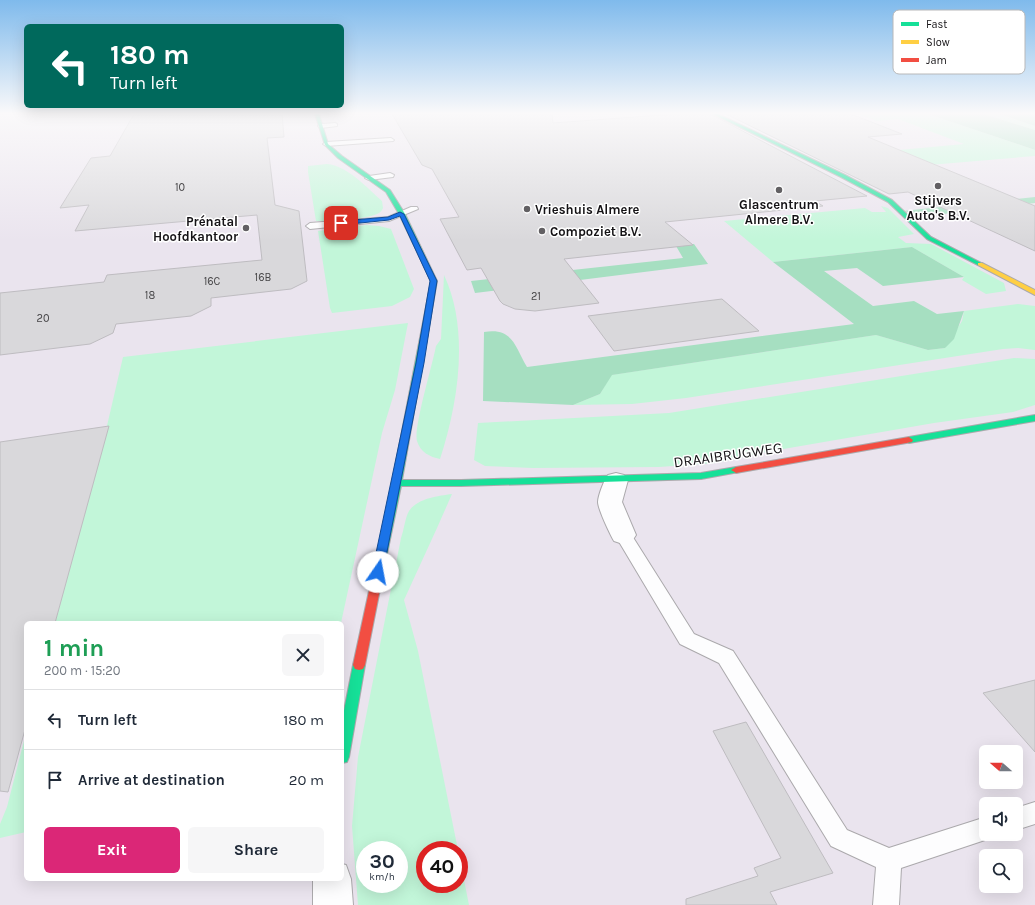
<!DOCTYPE html>
<html lang="en">
<head>
<meta charset="utf-8">
<style>
	:root { --surface:#fff; --page:#f6f6f7; --text:#1f2937; --muted:#747a83; --line:#e0e1e3; --accent:#db2777 }
	body { margin:0; font-family:Karla,sans-serif; background:var(--page); color:var(--text); height:100vh; display:flex; flex-direction:column; font-size:15px; white-space:nowrap }
	* { box-sizing:border-box; margin:0 }
	p { font-size:13px; color:var(--muted) }
	.icon { flex:none; width:22px; height:22px; fill:none; stroke:currentColor; stroke-width:2; stroke-linecap:round; stroke-linejoin:round }
	.map { position:relative; flex:1; overflow:hidden }
	.side { position:absolute; left:24px; top:621px; width:320px; height:260px; display:flex; flex-direction:column; background:var(--surface); border-radius:6px; box-shadow:0 4px 16px #0002 }
	.side>* { flex:none }
	.top-card { position:absolute; left:24px; top:24px; width:320px; height:84px; border-radius:6px; box-shadow:0 4px 16px #0002; background:#00695c; color:#fff; overflow:hidden }
	.needle { width:26px; rotate:290deg }
	.controls { position:absolute; left:979px; top:745px; display:grid; gap:8px }
	.controls a { display:grid; place-items:center; width:44px; height:44px; border-radius:6px; background:var(--surface); box-shadow:0 4px 16px #0002; font-size:20px }
	.speed { position:absolute; left:356px; top:841px; display:flex; gap:8px; font-size:20px; font-weight:700; text-align:center }
	.speed>* { display:grid; place-content:center; width:52px; height:52px; border-radius:50%; background:var(--surface); box-shadow:0 4px 16px #0002; line-height:1 }
	.speed small { font-size:10px; font-weight:400 }
	.speed .limit { border:6px solid #d22; background:#fff; color:#111 }
	.pin { position:absolute; display:grid; place-items:center; width:34px; height:34px; color:#fff; margin:-17px; border-radius:8px; box-shadow:0 2px 6px #0006 }
	.me { position:absolute; width:44px; margin:-22px; rotate:12deg; stroke-linejoin:round; filter:drop-shadow(0 0 3px #0008) }
	.turn { display:flex; align-items:center; gap:14px; height:84px; padding:0 20px; font-size:18px }
	.turn .icon { width:52px; height:52px; stroke-width:2.5 }
	.turn b { display:block; font-size:28px; line-height:34px }
	.round { display:grid; place-items:center; flex:none; width:42px; height:42px; border-radius:6px; background:var(--page) }
	.overview { display:flex; align-items:center; justify-content:space-between; height:68px; padding:0 20px }
	h1 { font-size:24px; font-weight:700; line-height:30px; color:#1e9e55 }
	.button { display:flex; gap:8px; margin-top:auto; padding:8px 20px }
	.button a { flex:1; height:46px; border-radius:6px; background:var(--accent); color:#fff; font-size:16px; font-weight:700; line-height:46px; text-align:center }
	.button a+a { background:var(--page); color:var(--text) }
	ul { padding:0; list-style:none }
	li { display:flex; align-items:center; gap:12px; height:60px; padding:0 20px; border-top:1px solid var(--line) }
	li div { flex:1 }
	li b { display:block; font-size:15px }
	li em { font-style:normal }
	.map>svg:first-child { display:block }
	.built { fill:#eae4ee; fill-rule:evenodd }
	.green { fill:#c2f6d9; fill-rule:evenodd }
	.forest { fill:#a6dfc1 }
	.building { fill:#d9d8db; stroke:#bebcc0 }
	.lines { fill:none; stroke-linecap:round; stroke-linejoin:round }
	.lane-casing { stroke:#aba9ac; stroke-width:2 }
	.street-casing { stroke:#aba9ac; stroke-width:2 }
	.fast-casing { stroke:#aba9ac; stroke-width:2 }
	.slow-casing { stroke:#aba9ac; stroke-width:2 }
	.jam-casing { stroke:#aba9ac; stroke-width:2 }
	.lane { fill:#fdfdfe; fill-rule:evenodd }
	.street { fill:#fdfdfe; fill-rule:evenodd }
	.fast { fill:#16e098; fill-rule:evenodd }
	.slow { fill:#ffcf43; fill-rule:evenodd }
	.jam { fill:#f24e42; fill-rule:evenodd }
	.route { fill:#1a73e8; stroke:#114b97 }
	.poi-dot { fill:#626063; stroke:#fff; stroke-width:1.5 }
	.labels { text-anchor:middle; stroke-width:3; stroke-linejoin:round; paint-order:stroke }
	.far-number-label { font-size:11px; fill:#454446 }
	.far-poi-label { font-size:13px; font-weight:bold; fill:#141215; stroke:#fff }
	.street-label { font-size:15px; fill:#141215; stroke:#fff }
	.key { fill:#fff; stroke:#b8b8b9; stroke-width:1 }
	.key-label { font-size:11px; fill:#141215 }
</style>
</head>
<body>
<div class="map">
<svg width="1035" height="905" viewBox="0 0 1035 905">
	<rect width="100%" height="100%" fill="#f3f1f5"/>
	<path class="built" d="M0 114H928L1035 151V905H0ZM26 623H342V879H26ZM986 752H1016V782H986ZM986 804H1016V834H986ZM365 850H399V884H365ZM425 850H459V884H425ZM986 856H1016V886H986Z"/>
	<path class="green" d="M858 114H928L1035 150V156L846 172 817 159 823 157 964 144 898 119 877 121Z
		M984 114H998L1035 126V130Z
		M327 164C348 166 366 187 382 201L383 208C382 210 381 212 379 213 371 219 328 221 316 221L308 172V166Z
		M881 206 888 208 914 234 898 237 906 243 931 244 1004 283 1006 291 986 294 962 280 964 277 912 247 773 262 724 221 865 208 872 212H886Z
		M367 225 379 226 391 229 414 289 410 297 392 306 332 313 330 308 318 231Z
		M444 275C470 330 458 404 440 459 430 457 420 452 417 441 413 429 433 363 436 346L441 339Z
		M1018 304 1035 306V350L1018 348 1003 349 686 398 632 404 573 405 600 394 611 375 876 335 928 350 945 348 962 321 964 311Z
		M408 323 395 390 382 433 341 623H55L106 430 123 357Z
		M1014 358 1035 359V405L1013 412 934 423 766 452 715 463 659 467 533 468 485 466 474 460 478 423 669 413Z
		M452 494 437 528 404 600 418 651 458 850H425V884H459V855L469 905H358L352 826 358 757 401 538C404 530 405 518 409 511 418 498 438 496 452 494ZM365 850H399V884H365Z
		M26 733V832L0 838V824L7 807Z"/>
	<path class="forest" d="M928 114H984L1035 130V150Z
		M998 114H1035V126L999 114Z
		M1035 197V203L935 215 926 216 903 211Z
		M694 244 708 264 475 293 471 281 683 258 676 246Z
		M912 247 964 277 883 286 857 268 824 271 873 306 914 301 937 314 964 311 954 339 945 348 928 350 876 335 612 375 600 394 573 405 483 401 484 332C513 327 515 347 527 367L854 324 773 262Z"/>
	<path class="building" d="M134 114H282L284 137 267 138 275 205 299 211 307 281 291 289 211 298V306L191 316 116 324 113 333 90 344 0 355V293L104 282 107 275 262 260 257 215 75 231 89 205 60 208 91 158 110 156Z
		M392 114H552L553 123 676 114H710L867 196 815 201 823 206 665 222 693 245 564 259 599 303 535 311 515 309 503 304 500 301 481 268 467 270 440 219 459 217 432 169 422 165Z
		M726 114H851L902 134 868 137 1035 206V251L908 192 889 194Z
		M722 299 759 331 614 351 588 316Z
		M109 426 55 623H26V726L8 792 0 791V442Z
		M1035 680V752L983 693Z
		M746 722 833 873 770 892 777 905H686V899L758 876 754 868 781 858 713 731Z"/>
	<g class="lines">
		<defs>
			<path id="lane" d="M335 123 337 124V126L321 128 318 126 321 124Z
				M391 138 394 140 393 141 326 146 323 144 326 142Z
				M390 173 394 175 393 177 369 180 365 178 369 176Z
				M411 207H417L418 209 389 221 310 229 306 226 310 223 388 217Z
				M623 529 629 531 694 634 733 651 847 830 889 848 986 817V834H996L994 837 901 868 899 905H873L876 867 831 846 719 663 680 644 615 535 617 531Z
				M1035 802V824L1016 830V808Z"/>
			<path id="street" d="M616 473 624 475 628 480 622 502 636 535 632 541 623 544 614 541C610 534 598 509 598 502 598 496 604 480 608 475Z
				M342 864 346 865 351 879 353 905H313V879H342Z"/>
			<path id="fast" d="M315 114H319L328 144 342 156 390 190 405 214 437 281 402 480H461L701 473 736 467 739 468 741 470 739 472 701 479 461 486H401L387 554 386 557H378L377 554 392 483 431 281 399 214 386 192 338 158 325 145Z
				M713 114H718L845 175 892 200 931 237 983 264 978 265 927 239 888 202 841 177Z
				M1035 415V421L909 443 905 440 909 437Z
				M359 660 363 661 365 665 349 757 347 762 342 763V721L353 665 355 661Z"/>
			<path id="slow" d="M978 263H982L1035 290V295L978 265Z"/>
			<path id="jam" d="M909 437 913 440 912 442 736 473 731 470 736 467Z
				M382 550 386 551 387 554 365 665 363 669 359 670 355 669 353 665 377 554 378 551Z"/>
		</defs>
		<use href="#lane" class="lane-casing"/>
		<use href="#street" class="street-casing"/>
		<use href="#fast" class="fast-casing"/>
		<use href="#slow" class="slow-casing"/>
		<use href="#jam" class="jam-casing"/>
		<use href="#lane" class="lane"/>
		<use href="#street" class="street"/>
		<use href="#fast" class="fast"/>
		<use href="#slow" class="slow"/>
		<use href="#jam" class="jam"/>
	</g>
	<linearGradient id="sky" x2="0" y2="1"><stop stop-color="#7fbaec"/><stop offset="0.47" stop-color="#faf9fa"/><stop offset="1" stop-color="#faf9fa" stop-opacity="0"/></linearGradient>
	<rect width="1035" height="241" fill="url(#sky)"/>
	<path class="route" d="M400 212 404 214 437 281 424 363 383 572 382 575H374L372 572 416 363 430 281 400 216 389 220 341 225 339 223 341 221 388 217Z"/>
	<g class="poi-dot">
		<circle cx="938" cy="186" r="4"/>
		<circle cx="779" cy="190" r="4"/>
		<circle cx="527" cy="209" r="4"/>
		<circle cx="246" cy="228" r="4"/>
		<circle cx="542" cy="231" r="4"/>
	</g>
	<g class="labels">
		<g class="far-number-label">
			<text x="180" y="191">10</text>
			<text x="263" y="281">16B</text>
			<text x="212" y="285">16C</text>
			<text x="150" y="299">18</text>
			<text x="536" y="300">21</text>
			<text x="43" y="322">20</text>
		</g>
		<g class="far-poi-label">
			<text x="938" y="205">Stijvers<tspan x="938" dy="15">Auto's B.V.</tspan></text>
			<text x="779" y="209">Glascentrum<tspan x="779" dy="15">Almere B.V.</tspan></text>
			<text x="535" y="214" text-anchor="start">Vrieshuis Almere</text>
			<text x="238" y="226" text-anchor="end">Prénatal<tspan x="238" dy="15">Hoofdkantoor</tspan></text>
			<text x="550" y="236" text-anchor="start">Compoziet B.V.</text>
		</g>
		<g class="street-label">
			<text transform="translate(728 455) rotate(-8)" y="5">DRAAIBRUGWEG</text>
		</g>
	</g>
	<rect x="893" y="10" width="132" height="64" rx="6" class="key"/>
	<rect x="901" y="22" width="18" height="4" fill="#16e098"/>
	<rect x="901" y="40" width="18" height="4" fill="#ffcf43"/>
	<rect x="901" y="58" width="18" height="4" fill="#f24e42"/>
	<g class="key-label">
		<text x="926" y="28">Fast</text>
		<text x="926" y="46">Slow</text>
		<text x="926" y="64">Jam</text>
	</g>
</svg>
<div class="controls">
<a><svg class="needle" viewBox="-14 -14 28 28"><path d="M0-13l5 13h-10z" fill="#e53935"/><path d="M0 13l5-13h-10z" fill="#747a83"/></svg></a>
<a><svg class="icon" aria-label="sound" viewBox="0 0 24 24"><path d="M4 9h4l5-4v14l-5-4H4zM17 9q2 3 0 6"/></svg></a>
<a><svg class="icon" aria-label="search" viewBox="0 0 24 24"><circle cx="10" cy="10" r="6"/><path d="M15 15l6 6"/></svg></a>
</div>
<div class="speed"><div>30<small>km/h</small></div><div class="limit">40</div></div>
<div class="pin" style="left:341px;top:223px;background:#d93025"><svg class="icon" aria-label="arrive" viewBox="0 0 24 24"><path d="M6 21V4h12l-3 4 3 4H6"/></svg></div>
<svg class="me" style="left:378px;top:572px" viewBox="-20 -20 40 40"><circle r="19" fill="#fff"/><path d="M0-13L10 11 0 6-10 11z" fill="#1a73e8"/></svg>
<div class="top-card">
<div class="turn"><svg class="icon" aria-label="left" viewBox="0 0 24 24"><path d="M17 20v-9H6M10 6l-5 5 5 5"/></svg><div><b>180 m</b>Turn left</div></div>
</div>
<section class="side">
<div class="overview"><div><h1>1 min</h1><p>200 m · 15:20</p></div><a class="round"><svg class="icon" aria-label="close" viewBox="0 0 24 24"><path d="M6 6l12 12M18 6L6 18"/></svg></a></div>
<ul>
<li><svg class="icon" aria-label="left" viewBox="0 0 24 24"><path d="M17 20v-9H6M10 6l-5 5 5 5"/></svg><div><b>Turn left</b></div><em>180 m</em></li>
<li><svg class="icon" aria-label="arrive" viewBox="0 0 24 24"><path d="M6 21V4h12l-3 4 3 4H6"/></svg><div><b>Arrive at destination</b></div><em>20 m</em></li>
</ul>
<div class="button"><a>Exit</a><a>Share</a></div>
</section>
</div>
</body>
</html>
